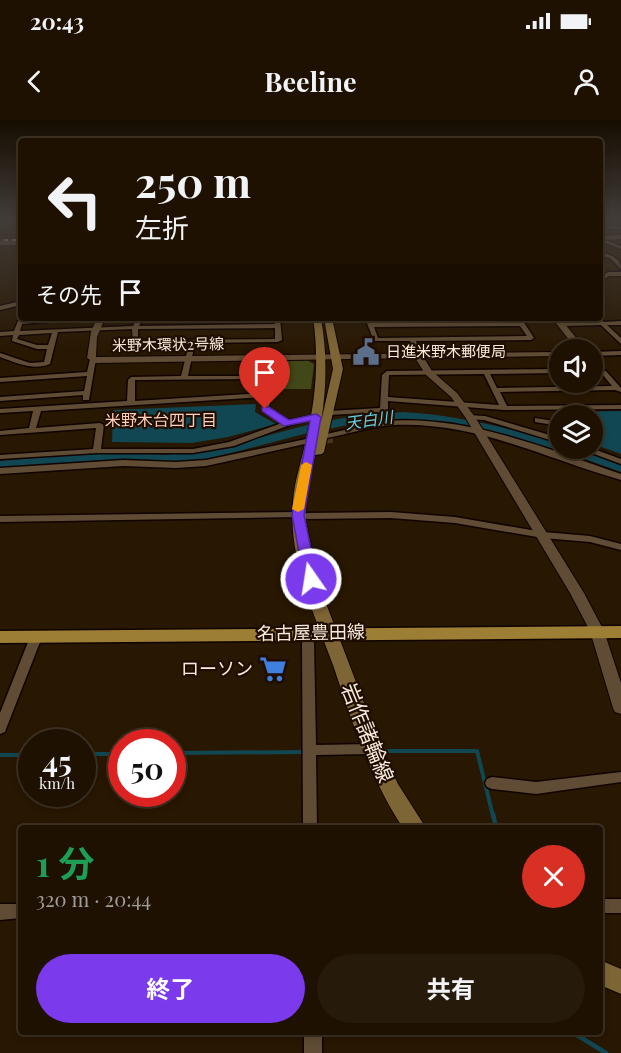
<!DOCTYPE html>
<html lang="ja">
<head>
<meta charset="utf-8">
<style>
	:root { --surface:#1e1101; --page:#261a0b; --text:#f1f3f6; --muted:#a19d99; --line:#3c3123; --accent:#7c3aed }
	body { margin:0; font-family:"Playfair Display","Noto Sans JP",serif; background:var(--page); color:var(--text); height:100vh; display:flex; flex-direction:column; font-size:22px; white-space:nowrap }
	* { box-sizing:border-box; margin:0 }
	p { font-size:20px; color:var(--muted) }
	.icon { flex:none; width:33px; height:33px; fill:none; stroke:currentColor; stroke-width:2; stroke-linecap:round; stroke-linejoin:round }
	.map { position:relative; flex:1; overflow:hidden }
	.panel { position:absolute; left:18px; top:705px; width:585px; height:210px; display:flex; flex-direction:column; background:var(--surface); border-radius:6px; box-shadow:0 3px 9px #0003,0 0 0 2px var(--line) }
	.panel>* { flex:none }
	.hud { position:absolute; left:18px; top:18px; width:585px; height:183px; border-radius:6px; box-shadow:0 3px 9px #0003,0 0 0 2px var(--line); background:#1e1101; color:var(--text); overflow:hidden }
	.fabs { position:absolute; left:549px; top:219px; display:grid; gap:12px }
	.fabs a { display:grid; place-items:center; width:54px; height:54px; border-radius:50%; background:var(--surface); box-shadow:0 3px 9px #0003,0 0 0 2px var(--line); font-size:30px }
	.speed { position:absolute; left:18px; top:609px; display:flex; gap:12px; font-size:30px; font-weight:700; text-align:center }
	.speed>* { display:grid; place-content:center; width:78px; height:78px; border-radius:50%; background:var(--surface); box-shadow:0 3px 9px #0003,0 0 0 2px var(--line); line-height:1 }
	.speed small { font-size:15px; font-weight:400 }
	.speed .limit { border:9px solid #d22; background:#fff; color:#111 }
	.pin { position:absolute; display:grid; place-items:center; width:51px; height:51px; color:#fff; margin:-62px -26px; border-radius:50% 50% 50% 0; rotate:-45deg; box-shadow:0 0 6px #0007 }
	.pin .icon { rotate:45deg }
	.me { position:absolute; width:66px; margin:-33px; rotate:347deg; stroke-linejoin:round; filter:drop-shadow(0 0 4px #0008) }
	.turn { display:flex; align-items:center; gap:21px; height:126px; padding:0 18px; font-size:27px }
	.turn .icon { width:78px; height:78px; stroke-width:2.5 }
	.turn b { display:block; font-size:42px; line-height:51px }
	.then { display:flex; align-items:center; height:57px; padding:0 18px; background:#0003; gap:12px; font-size:22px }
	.round { display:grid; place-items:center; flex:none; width:63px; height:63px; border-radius:32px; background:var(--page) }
	.summary { display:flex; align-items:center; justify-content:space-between; height:102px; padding:0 18px }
	h1 { font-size:36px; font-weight:700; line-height:45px; color:#1e9e55 }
	.action { display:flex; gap:12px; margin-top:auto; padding:12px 18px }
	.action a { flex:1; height:69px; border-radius:36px; background:var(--accent); color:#fff; font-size:24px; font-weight:700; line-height:69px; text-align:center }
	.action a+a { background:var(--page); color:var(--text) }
	.status { display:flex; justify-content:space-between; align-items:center; height:42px; padding:0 30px; background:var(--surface); direction:ltr }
	.status svg { height:16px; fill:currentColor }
	header { display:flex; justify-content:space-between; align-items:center; height:78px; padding:0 18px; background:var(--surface); font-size:27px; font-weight:700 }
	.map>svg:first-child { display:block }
	.green { fill:#414717 }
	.water { fill:#114752 }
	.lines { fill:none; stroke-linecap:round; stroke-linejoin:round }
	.stream-far1 { stroke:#114752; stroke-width:4 }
	.stream { stroke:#114752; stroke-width:4.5 }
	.river { fill:#114752; fill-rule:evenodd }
	.minor-tunnel { stroke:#473722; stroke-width:8; stroke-dasharray:8 4; stroke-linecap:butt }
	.minor-casing { stroke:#100300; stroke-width:3 }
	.tertiary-casing { stroke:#100300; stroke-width:2 }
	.secondary-casing { stroke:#100300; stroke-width:2 }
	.primary-casing { stroke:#100300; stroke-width:3 }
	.minor { fill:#604c34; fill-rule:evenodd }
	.tertiary { fill:#604c34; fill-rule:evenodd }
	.secondary { fill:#7e6535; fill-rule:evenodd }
	.primary { fill:#9d7e35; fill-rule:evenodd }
	.rail-casing { stroke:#beb09f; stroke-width:2 }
	.rail { stroke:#1f0e00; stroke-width:1.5; stroke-dasharray:4; stroke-linecap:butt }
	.route { fill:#7c3aed; stroke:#51269a; stroke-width:1.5 }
	.slow { fill:#f59e0b }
	.labels { text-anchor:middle; stroke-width:4.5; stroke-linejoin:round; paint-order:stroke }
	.far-street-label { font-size:15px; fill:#f8ebdd; stroke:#1f0e00 }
	.far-poi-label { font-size:15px; fill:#f8ebdd; stroke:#1f0e00; text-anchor:start }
	.far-neighbourhood-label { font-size:16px; fill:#ffcfbc; stroke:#1f0e00 }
	.far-water-label { font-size:16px; font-style:italic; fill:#68d0e7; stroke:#1f0e00 }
	.street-label { font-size:18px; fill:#f8ebdd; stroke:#1f0e00 }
	.poi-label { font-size:18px; fill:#f8ebdd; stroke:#1f0e00; text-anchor:end }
	.near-street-label { font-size:21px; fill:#f8ebdd; stroke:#1f0e00 }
</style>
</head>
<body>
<div class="status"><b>20:43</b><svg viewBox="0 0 49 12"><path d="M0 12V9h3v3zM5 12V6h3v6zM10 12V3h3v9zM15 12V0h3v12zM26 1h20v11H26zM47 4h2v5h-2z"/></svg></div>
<header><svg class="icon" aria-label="back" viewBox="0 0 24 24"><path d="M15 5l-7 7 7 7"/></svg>Beeline<svg class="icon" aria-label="person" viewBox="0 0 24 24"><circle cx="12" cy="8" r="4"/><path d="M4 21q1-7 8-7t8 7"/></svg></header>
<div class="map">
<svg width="621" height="933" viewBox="0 0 621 933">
	<rect width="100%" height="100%" fill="#281701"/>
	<path class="green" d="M280 240H307L314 244 311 269H275Z"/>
	<path class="water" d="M256 284 255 292 276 304 228 317 192 323 112 322 113 290Z
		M621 291V334L593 324 592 296 572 295 570 292Z"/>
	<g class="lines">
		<path class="stream-far1" d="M381 631H477L493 696
			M172 633 306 632
			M82 634H122
			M0 635H32"/>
		<path class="stream" d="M493 694 496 708
			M572 912 606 933"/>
		<path class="river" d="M403 292C457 295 507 308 560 322V328H580L621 343V352L559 330 491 312 439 302 403 300 348 305 308 313 212 338 164 343 103 340 0 349V341L103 332 164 335 212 330 307 305 348 297Z"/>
		<path class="minor-tunnel" d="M313 322 336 318"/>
		<defs>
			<path id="minor" d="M600 106 621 107V109L600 108Z
				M600 118 621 126V129L600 121Z
				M600 132C609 134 621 138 621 149L610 138 600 135Z
				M621 152V156H609L600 162V158L608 152Z
				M600 171 603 173V177L600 179Z
				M21 181V185L0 190V186Z
				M46 198H70L67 200 22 204 20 211 133 206 137 198H143L139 206 275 204 274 198H280L282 220 278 222 195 223 188 256H274L269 288 289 300 316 295 320 297 290 305 234 326 193 333H97L0 339V335L93 329 96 308 0 315V311L29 308 33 291 0 293V289L127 281 128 260 131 257 181 256 189 224 133 223 132 209 58 212 50 244C34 251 16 243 0 237V233L30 243 44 242 47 229H37L12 221 13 215 0 216V212L14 211 18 201ZM275 208V219L138 220V209ZM52 213 48 225H37L17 219 19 215ZM268 259 265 273 135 281V260ZM264 277 262 291 282 303 229 322 193 329H101L104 305 100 303 36 308 41 291Z
				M365 198H371L373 203 518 202 515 198H521L534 218 531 220 416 221 421 236 418 238 415 236 410 221H374ZM520 206 527 216 378 218 374 207Z
				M600 199 604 202 621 201V205H607L621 218V224L601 205 562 206 559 204 562 202H597Z
				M621 231V235L592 236V232Z
				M93 237 96 239 89 280H83V275L0 281V277L84 271 87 256 0 262V258L87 252 90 239Z
				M560 249V253L490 254 497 268 612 266 602 254 592 253V249L606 251 621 268V272L615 270 500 272 507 286 621 285V289L504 290 388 281V290L384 292 329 295 325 293 329 291 380 288 382 255 387 251ZM484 254 499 285 388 277 389 255Z
				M467 295 485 296 560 318V323L484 300 467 299Z
				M535 298 560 302V306L535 302Z
				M385 301C467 295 545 328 621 354V360C543 338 478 302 394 305 370 306 346 315 322 319L318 317 322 315Z
				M311 318 315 320 314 322 206 346 176 348 123 346 0 354V348L123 340 176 342 206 340Z
				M578 328H591L621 339V344Z
				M298 392 301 393 303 395 301 397 0 402V396Z
				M391 392 455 397 543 412 590 416 621 424V430L590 422 543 418 455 403 391 398 307 399 302 396 307 393Z
				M36 513 42 517 6 609 5 612 0 614V593L30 517Z
				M308 517 314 521 316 625 371 624 376 625 378 629 376 633 371 634 316 635 317 708H303L302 521Z
				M621 652V662L536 674 492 669 487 667 485 663 487 659 492 657 536 662Z
				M600 779H621V793H600Z
				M0 784H21V798L0 800Z
				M304 912H322V933H304Z"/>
			<path id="tertiary" d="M621 115V119L600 120V116Z
				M0 121H21V125H0Z
				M97 198H105L97 217 96 237 560 232V236L424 238 432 251 457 273 475 297 584 473 604 511 621 563V594L615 592 613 588 590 511 570 473 465 297 451 277 426 255 415 238 95 243 87 238 91 212Z
				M552 198H560L586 230H577Z"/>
			<path id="secondary" d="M313 198H321C327 233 327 266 321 302L333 249 324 198H332L343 249 324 332 322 334 315 335 305 381 306 402 319 465 382 630 398 664 426 708H403C370 658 352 602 333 545 314 493 288 439 293 382 294 360 303 337 307 316 316 276 319 238 313 198Z
				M600 840 621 849V874L600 865Z"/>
			<path id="primary" d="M621 506V518L0 523V511Z"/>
		</defs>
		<use href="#minor" class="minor-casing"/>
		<use href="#tertiary" class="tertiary-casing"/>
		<use href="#secondary" class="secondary-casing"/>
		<use href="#primary" class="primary-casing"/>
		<use href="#minor" class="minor"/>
		<use href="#tertiary" class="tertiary"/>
		<use href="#secondary" class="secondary"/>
		<use href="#primary" class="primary"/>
		<defs>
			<path id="rail" d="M0 120H21"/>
		</defs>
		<use href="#rail" class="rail-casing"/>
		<use href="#rail" class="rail"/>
	</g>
	<linearGradient id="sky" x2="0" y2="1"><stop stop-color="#160d01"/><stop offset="0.43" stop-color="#423c38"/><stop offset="1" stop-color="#423c38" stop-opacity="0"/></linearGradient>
	<rect width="621" height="230" fill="url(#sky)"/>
	<path class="route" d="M262 287H269L289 300 316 294 321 297 304 395 317 459 315 462H306L304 459 292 395 310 301 284 306 262 291Z"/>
	<path class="slow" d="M306 342 312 345 304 389 298 392 292 389 301 345Z"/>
	<defs>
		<symbol id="civic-bare" viewBox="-9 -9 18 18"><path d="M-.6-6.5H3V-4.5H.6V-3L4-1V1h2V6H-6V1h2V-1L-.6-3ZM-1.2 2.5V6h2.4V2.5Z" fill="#5c6f8a" stroke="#1f0e00" stroke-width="2.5" paint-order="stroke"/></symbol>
		<symbol id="supermarket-bare" viewBox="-9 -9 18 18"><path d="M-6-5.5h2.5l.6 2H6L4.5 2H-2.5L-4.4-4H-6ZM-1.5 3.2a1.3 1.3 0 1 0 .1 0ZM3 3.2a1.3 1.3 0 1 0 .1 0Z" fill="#3f7fe0" stroke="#1f0e00" stroke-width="2.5" paint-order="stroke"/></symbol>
	</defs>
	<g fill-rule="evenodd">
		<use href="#civic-bare" x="347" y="213" width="38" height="38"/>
		<use href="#supermarket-bare" x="254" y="530" width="38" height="38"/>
	</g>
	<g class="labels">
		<g class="far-street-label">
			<text transform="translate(168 225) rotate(-1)" y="5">米野木環状2号線</text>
		</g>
		<g class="far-poi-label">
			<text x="386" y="237">日進米野木郵便局</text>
		</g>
		<g class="far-neighbourhood-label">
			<text x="161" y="306">米野木台四丁目</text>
		</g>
		<g class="far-water-label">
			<text transform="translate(369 300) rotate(-8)" y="6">天白川</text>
		</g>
		<g class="street-label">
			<text transform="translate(311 513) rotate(-1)" y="6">名古屋豊田線</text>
		</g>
		<g class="poi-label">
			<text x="253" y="555">ローソン</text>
		</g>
		<g class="near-street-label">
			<text transform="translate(367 613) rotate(68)" y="7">岩作諸輪線</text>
		</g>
	</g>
</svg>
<div class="fabs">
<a><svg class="icon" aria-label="sound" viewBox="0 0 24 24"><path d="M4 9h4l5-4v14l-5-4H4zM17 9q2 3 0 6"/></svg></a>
<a><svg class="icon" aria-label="layers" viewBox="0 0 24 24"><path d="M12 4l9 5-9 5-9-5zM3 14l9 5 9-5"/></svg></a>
</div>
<div class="speed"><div>45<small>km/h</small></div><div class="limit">50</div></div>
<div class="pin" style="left:265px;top:289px;background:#d93025"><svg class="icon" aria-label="arrive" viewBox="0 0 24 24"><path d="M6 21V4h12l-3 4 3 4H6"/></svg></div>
<svg class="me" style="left:311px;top:459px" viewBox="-20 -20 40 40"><circle r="17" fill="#7c3aed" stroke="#fff" stroke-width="3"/><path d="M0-11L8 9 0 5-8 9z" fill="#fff"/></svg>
<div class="hud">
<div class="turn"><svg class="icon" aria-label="left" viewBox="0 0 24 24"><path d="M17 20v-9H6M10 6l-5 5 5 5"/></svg><div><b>250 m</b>左折</div></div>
<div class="then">その先<svg class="icon" aria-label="arrive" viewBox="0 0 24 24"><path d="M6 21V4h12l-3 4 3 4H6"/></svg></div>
</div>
<section class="panel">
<div class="summary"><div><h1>1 分</h1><p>320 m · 20:44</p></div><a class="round" style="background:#d93025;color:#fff"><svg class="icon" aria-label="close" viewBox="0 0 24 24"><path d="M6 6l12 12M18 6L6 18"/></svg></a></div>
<div class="action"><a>終了</a><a>共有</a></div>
</section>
</div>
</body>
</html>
